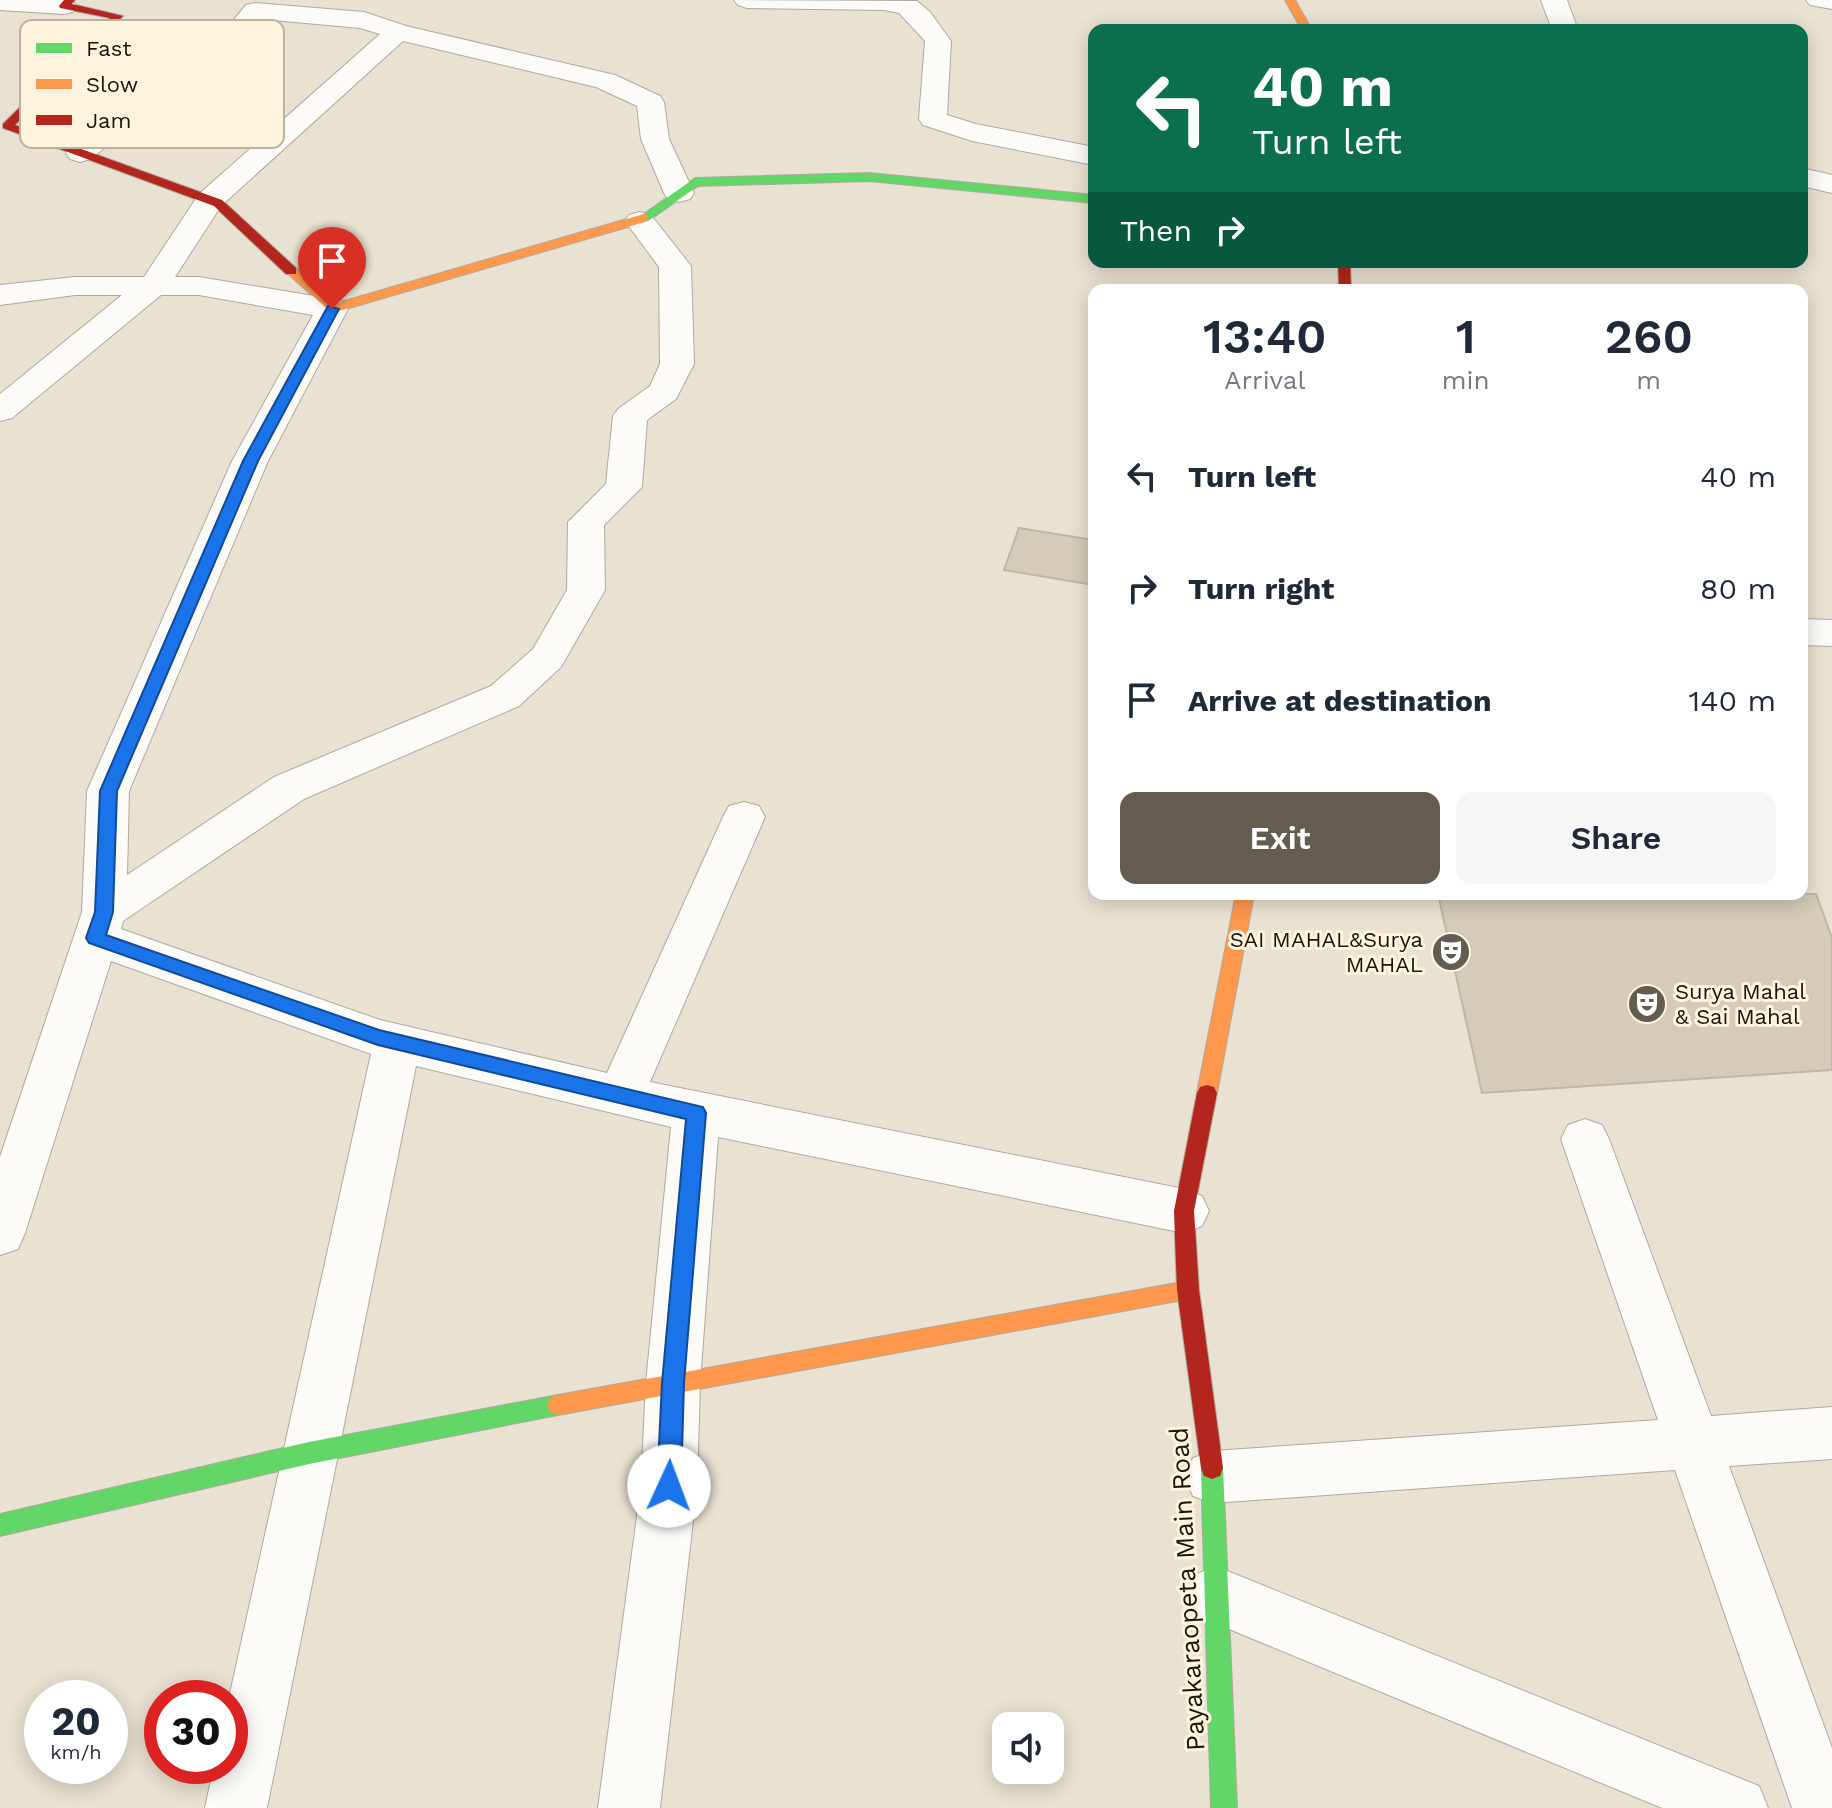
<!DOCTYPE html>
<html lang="en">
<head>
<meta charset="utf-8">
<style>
	:root { --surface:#fff; --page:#f6f6f7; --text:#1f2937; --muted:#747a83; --accent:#635d51 }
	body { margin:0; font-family:"Work Sans",sans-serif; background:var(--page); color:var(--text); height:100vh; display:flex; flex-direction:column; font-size:30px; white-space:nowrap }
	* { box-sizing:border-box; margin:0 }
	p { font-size:26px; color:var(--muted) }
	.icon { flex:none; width:44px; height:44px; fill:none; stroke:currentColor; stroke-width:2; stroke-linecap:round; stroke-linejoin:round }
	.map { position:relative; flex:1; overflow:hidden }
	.details { position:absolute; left:1088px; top:284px; width:720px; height:616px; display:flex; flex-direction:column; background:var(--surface); border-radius:16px; box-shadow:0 4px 20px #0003 }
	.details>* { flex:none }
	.guide { position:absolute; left:1088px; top:24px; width:720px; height:244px; border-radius:16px; box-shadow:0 4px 20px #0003; background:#0b6e4f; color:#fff; overflow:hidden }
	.buttons { position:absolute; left:992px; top:1712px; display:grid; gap:16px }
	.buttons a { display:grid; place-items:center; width:72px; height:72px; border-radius:16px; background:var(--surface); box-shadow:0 4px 20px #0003; font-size:40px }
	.speed { position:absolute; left:24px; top:1680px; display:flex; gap:16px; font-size:40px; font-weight:700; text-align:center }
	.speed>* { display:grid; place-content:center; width:104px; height:104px; border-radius:50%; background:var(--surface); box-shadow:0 4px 20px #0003; line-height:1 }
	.speed small { font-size:20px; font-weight:400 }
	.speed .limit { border:12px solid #d22; background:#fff; color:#111 }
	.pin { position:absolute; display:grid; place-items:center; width:68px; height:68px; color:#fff; margin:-82px -34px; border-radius:50% 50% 50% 0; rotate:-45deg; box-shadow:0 0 8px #0007 }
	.pin .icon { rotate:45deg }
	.me { position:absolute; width:88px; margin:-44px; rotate:2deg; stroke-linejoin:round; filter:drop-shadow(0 0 6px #0008) }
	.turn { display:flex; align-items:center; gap:28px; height:168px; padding:0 32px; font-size:36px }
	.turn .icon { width:104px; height:104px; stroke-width:2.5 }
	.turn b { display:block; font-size:56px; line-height:68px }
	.then { display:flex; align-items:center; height:76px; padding:0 32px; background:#0003; gap:16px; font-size:30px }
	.eta { display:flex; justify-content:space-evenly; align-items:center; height:136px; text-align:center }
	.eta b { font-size:48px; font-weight:600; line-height:56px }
	.cta { display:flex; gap:16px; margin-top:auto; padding:16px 32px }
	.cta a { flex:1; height:92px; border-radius:16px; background:var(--accent); color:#fff; font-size:32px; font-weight:600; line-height:92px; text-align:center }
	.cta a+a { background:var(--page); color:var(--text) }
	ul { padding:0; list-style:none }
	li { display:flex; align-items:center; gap:24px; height:112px; padding:0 32px }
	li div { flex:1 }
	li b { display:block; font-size:30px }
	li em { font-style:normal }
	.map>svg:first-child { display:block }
	.building { fill:#d4cbb8; stroke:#bdb7ab; stroke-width:2 }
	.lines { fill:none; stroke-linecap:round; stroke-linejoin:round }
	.street-casing { stroke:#b0aa9e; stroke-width:2 }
	.fast-casing { stroke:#b0aa9e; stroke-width:2 }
	.slow-casing { stroke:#b0aa9e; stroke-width:2 }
	.jam-casing { stroke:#b0aa9e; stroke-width:2 }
	.street { fill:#fcfbf8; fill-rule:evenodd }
	.fast { fill:#63d668; fill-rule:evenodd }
	.slow { fill:#ff974d; fill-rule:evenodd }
	.jam { fill:#b3261e; fill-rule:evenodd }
	.route { fill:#1a73e8; stroke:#114b97; stroke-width:2 }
	.labels { text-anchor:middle; stroke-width:6; stroke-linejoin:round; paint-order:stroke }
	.poi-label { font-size:22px; fill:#1b160c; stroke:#fef3dc; text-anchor:end }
	.near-street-label { font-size:26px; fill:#1b160c; stroke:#fef3dc }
	.key { fill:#fef3dc; stroke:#bab19e; stroke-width:2 }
	.key-label { font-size:22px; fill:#1b160c }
</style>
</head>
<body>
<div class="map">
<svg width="1832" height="1808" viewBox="0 0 1832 1808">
	<rect width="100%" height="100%" fill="#e9e2d2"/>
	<path class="building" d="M1019 528 1094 540V585L1004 570Z
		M1438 894H1816L1832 938V1070L1482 1093Z"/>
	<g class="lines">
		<defs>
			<path id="street" d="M0 0H71L77 6 73 12 64 14 0 10Z
				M734 0 917 1 930 12 951 41 947 115 976 124 1094 147V165L972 141 923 125 919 119 925 41 899 13 884 10 747 8 738 5Z
				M1541 0H1567L1578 30H1552Z
				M1806 0H1832V9L1810 5Z
				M255 3 364 12 406 26 615 75 660 96 664 102 669 139 694 193 690 199 679 202 668 199 664 193 641 139 637 106 596 87 403 41 221 206 175 277H199L332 299 343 302 348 309 268 461 129 791 127 875 274 777 491 686 533 649 567 590 568 522 606 484 613 416 618 409 650 386 660 364 659 267 625 221 629 215 640 212 651 215 691 266 694 364 676 399 647 420 642 487 604 525 605 590 561 667 519 706 304 799 123 921 121 929 380 1020 607 1073 723 817 729 806 744 802 759 806 765 817 650 1082 1184 1189 1202 1196 1209 1211 1202 1226 1184 1233 718 1137 700 1383 697 1486 660 1808H598L641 1486 646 1383 671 1127 416 1066 267 1808H205L214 1766H230L229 1698 371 1054 111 961 25 1233 18 1249 0 1255V1157L82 912 87 791 232 461 313 315 199 295H161L12 418 0 421V394L122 295H75L0 305V285L75 277H144L199 194 380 34 360 28 262 19 239 47 90 159 80 162 70 159 66 153 70 147 221 35 246 5Z
				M1802 168 1832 175V193L1802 186Z
				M1802 619 1832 620V646L1802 645Z
				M1585 1119 1602 1125 1609 1139 1711 1416 1832 1407V1459L1729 1466 1832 1748V1808H1792L1675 1470 1213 1503 1193 1496 1185 1477 1193 1458 1213 1451 1658 1420 1561 1139 1568 1125Z
				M1215 1566 1759 1786 1768 1808H1662L1195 1615 1186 1595 1195 1575Z"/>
			<path id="fast" d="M869 173 1094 195V203L869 181 698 186 648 221 638 218 695 178Z
				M558 1395 566 1398 569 1405 566 1412 558 1415 309 1464 0 1536V1514L309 1442Z
				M1212 1457 1220 1460 1223 1468 1237 1808H1211L1201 1468 1204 1460Z"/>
			<path id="slow" d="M1285 0H1295L1312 30H1302Z
				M644 214 648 215V221L332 313 285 271 296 268 334 304Z
				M1236 894H1254L1217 1093 1214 1099 1207 1101 1200 1099 1197 1093Z
				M1188 1281 1195 1283 1199 1290 1195 1297 1188 1299 558 1415 550 1412 547 1405 550 1398 558 1395Z"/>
			<path id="jam" d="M64 0H75L72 4 123 16 15 125 222 200 296 268V274H286L214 206 3 128V124L110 18 60 8 59 6Z
				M1338 262H1350L1351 290H1339Z
				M1207 1085 1214 1087 1217 1093 1194 1211 1199 1290 1223 1468 1220 1476 1212 1479 1204 1476 1201 1468 1177 1290 1174 1211 1197 1093 1200 1087Z"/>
		</defs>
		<use href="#street" class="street-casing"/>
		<use href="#fast" class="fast-casing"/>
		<use href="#slow" class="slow-casing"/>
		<use href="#jam" class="jam-casing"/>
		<use href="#street" class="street"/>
		<use href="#fast" class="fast"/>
		<use href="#slow" class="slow"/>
		<use href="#jam" class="jam"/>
	</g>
	<path class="route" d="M328 306 339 309 258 461 117 791 113 912 106 935 379 1030 703 1107 706 1113 684 1383 681 1486 677 1494 669 1497 661 1494 657 1486 662 1383 686 1119 378 1045 89 943 86 938 95 912 100 791 243 461Z"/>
	<defs>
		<symbol id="theatre-disc" viewBox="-11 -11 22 22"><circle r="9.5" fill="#635d51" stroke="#fef3dc"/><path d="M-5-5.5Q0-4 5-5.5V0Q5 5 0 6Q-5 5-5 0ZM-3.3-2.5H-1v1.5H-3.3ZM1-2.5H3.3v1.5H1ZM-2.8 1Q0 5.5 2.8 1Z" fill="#fff"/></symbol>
	</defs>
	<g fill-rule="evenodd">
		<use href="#theatre-disc" x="1429" y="930" width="44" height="44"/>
		<use href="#theatre-disc" x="1625" y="982" width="44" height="44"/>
	</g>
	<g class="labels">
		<g class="poi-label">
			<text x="1423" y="947">SAI MAHAL&amp;Surya<tspan x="1423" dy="25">MAHAL</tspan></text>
			<text x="1675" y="999" text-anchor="start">Surya Mahal<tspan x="1675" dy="25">&amp; Sai Mahal</tspan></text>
		</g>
		<g class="near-street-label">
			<text transform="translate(1187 1589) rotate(-93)" y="9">Payakaraopeta Main Road</text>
		</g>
	</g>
	<rect x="20" y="20" width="264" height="128" rx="12" class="key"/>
	<rect x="36" y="43" width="36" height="10" fill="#63d668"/>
	<rect x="36" y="79" width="36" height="10" fill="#ff974d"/>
	<rect x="36" y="115" width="36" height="10" fill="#b3261e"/>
	<g class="key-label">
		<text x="86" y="56">Fast</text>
		<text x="86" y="92">Slow</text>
		<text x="86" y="128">Jam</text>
	</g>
</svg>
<div class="buttons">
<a><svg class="icon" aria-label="sound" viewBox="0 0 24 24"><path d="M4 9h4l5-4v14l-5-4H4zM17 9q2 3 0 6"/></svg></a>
</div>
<div class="speed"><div>20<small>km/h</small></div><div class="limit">30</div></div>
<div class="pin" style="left:332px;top:309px;background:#d93025"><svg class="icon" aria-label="arrive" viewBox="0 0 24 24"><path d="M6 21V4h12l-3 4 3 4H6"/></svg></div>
<svg class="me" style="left:669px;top:1486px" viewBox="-20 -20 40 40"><circle r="19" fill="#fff"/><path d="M0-13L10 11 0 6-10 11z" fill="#1a73e8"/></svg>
<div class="guide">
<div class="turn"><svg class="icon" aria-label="left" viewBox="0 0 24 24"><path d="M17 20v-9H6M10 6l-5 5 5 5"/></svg><div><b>40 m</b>Turn left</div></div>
<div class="then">Then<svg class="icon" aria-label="right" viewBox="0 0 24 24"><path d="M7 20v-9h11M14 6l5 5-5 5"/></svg></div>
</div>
<section class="details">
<div class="eta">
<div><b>13:40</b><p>Arrival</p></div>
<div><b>1</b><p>min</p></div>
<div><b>260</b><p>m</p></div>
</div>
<ul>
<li><svg class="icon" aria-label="left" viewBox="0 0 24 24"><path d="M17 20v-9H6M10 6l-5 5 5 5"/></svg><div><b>Turn left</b></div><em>40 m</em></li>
<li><svg class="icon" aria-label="right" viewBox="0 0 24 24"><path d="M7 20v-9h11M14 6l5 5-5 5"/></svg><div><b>Turn right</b></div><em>80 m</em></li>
<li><svg class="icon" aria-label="arrive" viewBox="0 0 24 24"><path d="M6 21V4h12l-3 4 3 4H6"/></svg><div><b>Arrive at destination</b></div><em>140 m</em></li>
</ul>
<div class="cta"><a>Exit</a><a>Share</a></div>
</section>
</div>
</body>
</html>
